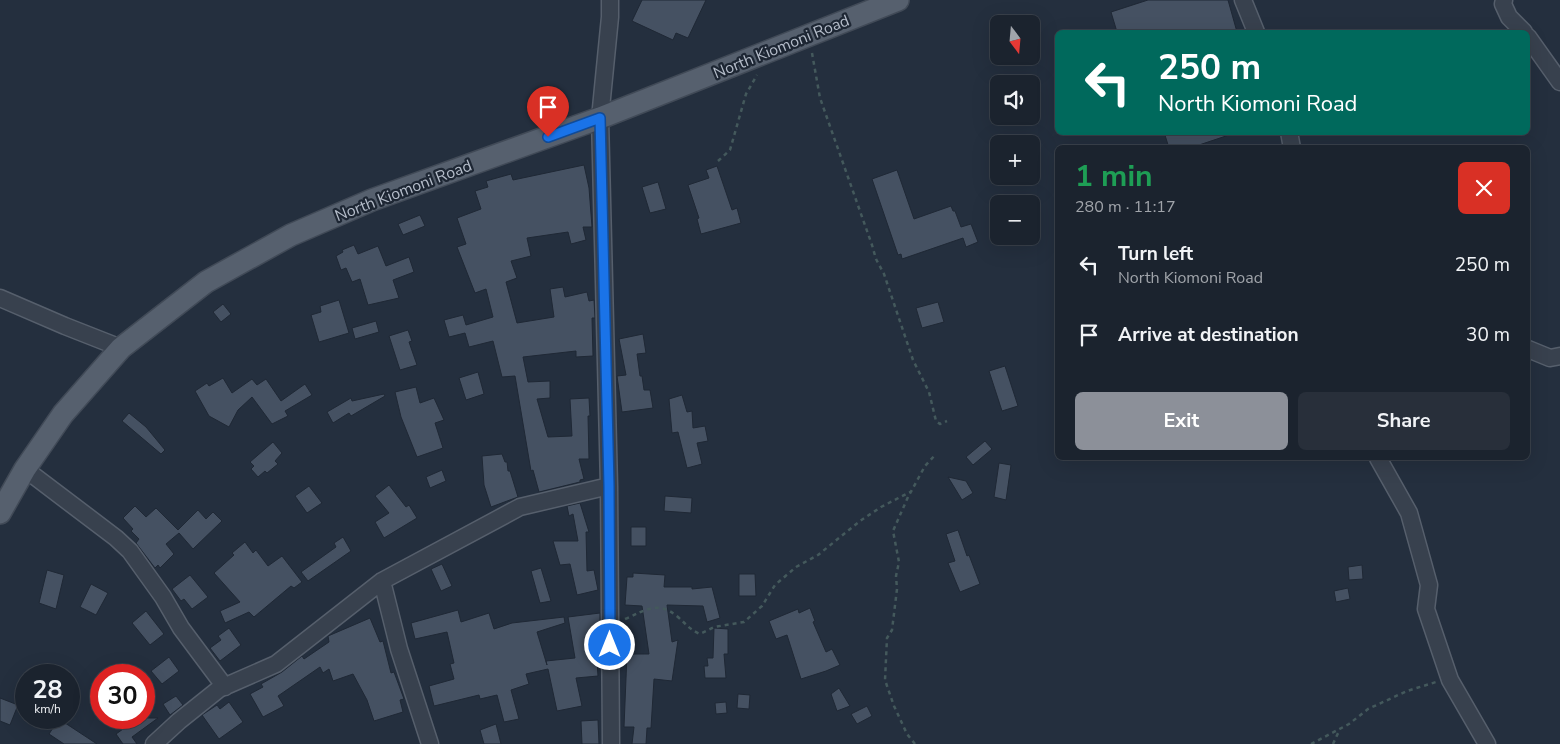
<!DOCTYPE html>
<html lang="en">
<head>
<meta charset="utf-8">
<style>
	:root { --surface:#1b232e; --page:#282f3a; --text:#f1f3f6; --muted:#a0a4aa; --line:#39404a; --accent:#8c9099 }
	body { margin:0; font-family:"Nunito Sans",sans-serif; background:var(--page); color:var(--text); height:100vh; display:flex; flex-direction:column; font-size:19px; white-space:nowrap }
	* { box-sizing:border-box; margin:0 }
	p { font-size:16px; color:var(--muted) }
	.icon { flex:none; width:28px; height:28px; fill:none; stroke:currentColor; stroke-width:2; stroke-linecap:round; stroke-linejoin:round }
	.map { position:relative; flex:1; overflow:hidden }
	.sheet { position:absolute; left:1055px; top:145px; width:475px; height:315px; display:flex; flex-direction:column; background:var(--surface); border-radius:8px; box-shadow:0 5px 20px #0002,0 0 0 1px var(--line) }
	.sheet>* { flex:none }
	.guide { position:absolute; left:1055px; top:30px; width:475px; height:105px; border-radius:8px; box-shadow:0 5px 20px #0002,0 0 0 1px var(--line); background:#00695c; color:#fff; overflow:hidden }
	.needle { width:32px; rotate:164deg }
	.tools { position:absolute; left:990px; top:15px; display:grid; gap:10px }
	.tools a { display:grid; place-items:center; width:50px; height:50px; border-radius:8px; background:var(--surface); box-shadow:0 5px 20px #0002,0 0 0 1px var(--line); font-size:25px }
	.speed { position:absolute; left:15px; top:664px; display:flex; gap:10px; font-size:25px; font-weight:700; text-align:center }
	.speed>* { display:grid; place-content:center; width:65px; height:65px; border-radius:50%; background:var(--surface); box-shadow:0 5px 20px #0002,0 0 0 1px var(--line); line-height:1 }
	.speed small { font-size:12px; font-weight:400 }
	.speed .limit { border:8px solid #d22; background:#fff; color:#111 }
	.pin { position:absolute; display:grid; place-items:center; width:42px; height:42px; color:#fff; margin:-51px -21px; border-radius:50% 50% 50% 0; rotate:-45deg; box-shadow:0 0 5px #0007 }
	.pin .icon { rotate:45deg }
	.me { position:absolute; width:55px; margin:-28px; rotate:0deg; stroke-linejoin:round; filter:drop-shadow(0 0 4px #0008) }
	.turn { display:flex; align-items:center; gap:18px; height:105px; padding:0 20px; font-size:22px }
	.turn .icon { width:65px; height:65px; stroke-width:2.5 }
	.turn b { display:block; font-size:35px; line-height:42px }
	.round { display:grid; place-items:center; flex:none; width:52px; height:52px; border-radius:8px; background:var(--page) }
	.headline { display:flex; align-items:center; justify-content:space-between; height:85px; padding:0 20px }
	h1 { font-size:30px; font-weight:700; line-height:38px; color:#1e9e55 }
	.button { display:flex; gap:10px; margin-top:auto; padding:10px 20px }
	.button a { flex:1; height:58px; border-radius:8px; background:var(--accent); color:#fff; font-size:20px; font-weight:700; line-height:58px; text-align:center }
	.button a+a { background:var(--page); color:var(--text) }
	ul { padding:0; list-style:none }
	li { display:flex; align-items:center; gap:15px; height:70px; padding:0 20px }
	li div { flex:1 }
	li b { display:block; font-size:19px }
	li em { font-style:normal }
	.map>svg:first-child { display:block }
	.building { fill:#455162; stroke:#1f2835 }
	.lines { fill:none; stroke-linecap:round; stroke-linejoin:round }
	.minor-casing { stroke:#565f6c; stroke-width:19 }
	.major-casing { stroke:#414a57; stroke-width:24 }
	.path { stroke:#44595c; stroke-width:2.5; stroke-dasharray:4 4; stroke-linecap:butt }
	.minor { stroke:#38414e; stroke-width:16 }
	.major { stroke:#56606e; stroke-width:21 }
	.route-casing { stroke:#114b97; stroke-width:12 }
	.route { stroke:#1a73e8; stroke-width:9 }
	.labels { text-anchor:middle; stroke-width:4.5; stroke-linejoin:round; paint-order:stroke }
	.street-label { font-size:16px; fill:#b4bcc9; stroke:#1d2633 }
</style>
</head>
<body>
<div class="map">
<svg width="1560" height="744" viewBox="0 0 1560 744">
	<rect width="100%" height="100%" fill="#242f3e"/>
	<path class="building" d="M642 0H706L688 38 676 33 673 40 632 21Z
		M1148 0H1228L1237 32H1117L1111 12Z
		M1164 132H1229V135L1190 148H1169Z
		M584 165 589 188 592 227H583L586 240 571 244 568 232 527 238 531 256 511 261 517 278 506 282 517 323 554 317 550 289 563 287 565 297 587 292 589 301 594 300 595 318H592L593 356 576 357V351L523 357 528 382 550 381V398L537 399 548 437 572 436 570 399 589 398 590 416H588L589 459H579L584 479 580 480V482L539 492 533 470 531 471 515 376 502 377 493 341 469 347 465 333 449 337 444 320 463 315 466 325 493 317 486 289 475 293 457 247 466 244 457 218 481 209 475 191 488 187 486 181 511 174 513 180Z
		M717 166 732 210 737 208 741 223 701 234 697 219 699 218 688 185 709 178 706 170Z
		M897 170 914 219 951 206 953 211H955L961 227 971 224 978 242 966 247 963 238 902 259 901 254 898 255 872 179Z
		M658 182 666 209 650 213 642 187Z
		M420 215 425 226 403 235 398 224Z
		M354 245 358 254 378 246 386 266 409 257 414 272 393 280 399 298 368 305 360 279 352 282 346 268 341 270 336 256 343 252 342 250Z
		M339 300 349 333 319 342 311 315 321 312 320 306Z
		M938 302 944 322 922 328 916 308Z
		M223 304 231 314 221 322 213 312Z
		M376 321 379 332 355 339 352 328Z
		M408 330 412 341 409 342 417 365 400 370 389 336Z
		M643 334 646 353 637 354 640 376H642L644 390H650L653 408 622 412 617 376 626 375 619 339Z
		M1005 366 1018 406 1002 411 989 371Z
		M478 372 484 394 466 400 459 378Z
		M223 378 232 393 252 379 257 385 266 379 281 401 305 384 312 395 285 411 288 416 272 424 252 397 238 410 229 427 209 416 195 391 207 383 209 386Z
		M416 387 420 403 434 398 444 420 435 423 443 448 417 457 401 417 395 392Z
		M384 394 385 396 351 416 349 413 333 423 327 412 351 398 352 401Z
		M682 395 687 412 692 411 693 428 705 426 708 441 697 443 702 464 687 468 678 432 672 433 669 399Z
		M129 413 146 427 165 450 161 454 122 421Z
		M985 441 992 449 973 465 966 457Z
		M273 442 282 453 275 461 278 464 267 473 265 471 258 477 251 469 254 466 250 462Z
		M502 454 505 462H507L508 471H510L518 497 491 507 484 485 482 456Z
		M999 463 1011 465 1006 500 994 497Z
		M442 470 446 481 430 488 426 477Z
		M948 477 966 481 973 493 962 500Z
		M389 485 406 507 409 505 417 518 384 538 375 522 389 513 375 496Z
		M309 486 322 503 307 513 295 496Z
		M665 496 692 498 691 513 664 511Z
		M580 503 589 532H586L587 571 594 570 598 590 577 595 570 564 560 565 553 541H578L573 514 569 516 567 506Z
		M135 506 146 517 156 508 178 530 198 510 206 519 213 512 222 521 193 549 179 533 166 544 174 554 160 568 158 565 155 568 136 543 139 539 131 531 133 529 123 518Z
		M631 527H646V546H631Z
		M958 530 967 556 969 555 980 584 960 592 948 563 955 561 946 534Z
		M343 537 351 551 308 581 301 572 336 547 334 543Z
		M245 542 253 553 256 550 268 566 282 556 302 582 294 588 291 586 254 617 249 612 225 623 220 611 240 602 214 573 234 555 232 553Z
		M442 564 452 586 441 591 431 569Z
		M1362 565 1363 579 1349 580 1348 567Z
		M541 568 551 601 540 603 531 571Z
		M47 570 64 575 56 609 39 603Z
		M633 573 665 575 664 587H692V589L712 587 720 618 707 622 703 606 667 605 672 642 678 640 672 681 654 679 651 728H647L646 744H632L634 727H624L627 654H649L642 606 625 605 627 577H633Z
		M739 574H755L756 596H739Z
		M190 575 208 597 192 609 184 599 181 601 172 589Z
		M91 584 108 593 96 615 80 607Z
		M1348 588 1350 599 1336 602 1334 591Z
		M810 608 815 621 813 622 826 652 832 649 840 665 826 671 801 679 787 635 776 639 769 621 798 609 799 613Z
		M458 610 461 622 489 613 494 629 512 623 564 617 565 623 537 632 547 665 546 661 575 658 568 617 600 613V633H595L598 676 576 678 582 706 557 711 548 669 526 674 529 684 511 690 519 719 504 722 497 695 480 699 479 695 434 706 429 686 454 679 450 664 454 663 447 632 415 639 411 623Z
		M146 611 164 634 150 645 132 623Z
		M370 618 380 642 383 641 391 673 394 672 404 699 400 700 403 712 374 721 367 700 353 674 333 681 329 669 323 673 320 667 278 696 284 706 263 717 250 694 263 687 261 684 282 672 302 656 304 659 329 642 328 636Z
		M229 628 241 645 220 661 210 648 221 640 218 636Z
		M714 628 728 629V654H724L726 678H705L704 666H708L707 658H713Z
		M169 657 179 671 162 684 151 671Z
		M839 688 850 706 837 711 831 694Z
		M738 694 750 695 749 709 737 708Z
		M176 696 183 705 170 715 163 704Z
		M0 698 18 705 10 725 0 721Z
		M229 702 243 722 219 739 202 715 217 705 220 709Z
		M726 702 727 713 716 714 715 703Z
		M867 706 872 716 857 724 851 714Z
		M130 718H158L132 737 137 744H123L116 734 133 722Z
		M59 719 97 744H64L49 734Z
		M598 720 599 744H582L581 721Z
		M496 724 501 744H484L480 730Z"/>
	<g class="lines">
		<defs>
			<path id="minor" d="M610 0V17L600 118 609 486 611 744
				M1243 0 1256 32
				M1504 0 1503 4 1509 17 1524 32
				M1528 37 1560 82
				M1289 132 1292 148
				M0 298 65 326 121 348
				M1528 349 1550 358 1560 356
				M1378 458 1409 513 1429 585 1426 609 1450 680 1487 744
				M25 469 116 538 130 551 163 597 181 628 225 687
				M382 581 399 649 430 744
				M154 744 179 721 219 689 276 664 382 581 520 507 609 486"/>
			<path id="major" d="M0 513 25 469 63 414 121 348 206 282 291 235 372 200 600 118 898 0"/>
		</defs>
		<use href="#minor" class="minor-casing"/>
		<use href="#major" class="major-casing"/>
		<path class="path" d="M812 53 820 98 872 245 876 259 884 274 913 360 929 392 936 421 940 424 947 421
			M718 161 730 150 746 94 757 75
			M625 619C646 610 658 600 678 617 687 625 689 629 700 634L714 627 744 622 762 606 775 585 796 567 818 555 860 521 881 507 912 491
			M915 744 907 734 894 706 885 680 887 638 892 630 897 589 896 576 899 562 893 531 908 497 925 466 936 454
			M1311 744 1349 724 1368 709 1407 691 1436 682
			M1333 744 1339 731"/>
		<use href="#minor" class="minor"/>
		<use href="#major" class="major"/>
	</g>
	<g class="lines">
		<defs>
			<path id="route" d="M548 137 600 118 609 486 610 645"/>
		</defs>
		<use href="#route" class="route-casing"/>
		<use href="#route" class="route"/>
	</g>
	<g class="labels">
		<g class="street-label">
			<text transform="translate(781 46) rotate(-22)" y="6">North Kiomoni Road</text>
			<text transform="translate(403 190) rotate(-21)" y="6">North Kiomoni Road</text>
		</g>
	</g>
</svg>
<div class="tools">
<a><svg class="needle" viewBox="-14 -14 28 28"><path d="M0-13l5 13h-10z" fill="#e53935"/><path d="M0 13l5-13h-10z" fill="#a0a4aa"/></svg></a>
<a><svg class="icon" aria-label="sound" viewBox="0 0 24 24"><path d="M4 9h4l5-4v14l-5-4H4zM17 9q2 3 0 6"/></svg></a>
<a>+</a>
<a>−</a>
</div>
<div class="speed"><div>28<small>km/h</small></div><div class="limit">30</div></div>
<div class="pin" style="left:548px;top:137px;background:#d93025"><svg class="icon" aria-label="arrive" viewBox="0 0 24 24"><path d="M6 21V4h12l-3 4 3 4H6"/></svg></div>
<svg class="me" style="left:610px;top:645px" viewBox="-20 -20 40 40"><circle r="17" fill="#1a73e8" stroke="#fff" stroke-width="3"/><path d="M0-11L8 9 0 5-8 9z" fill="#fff"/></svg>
<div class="guide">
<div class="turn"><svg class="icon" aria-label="left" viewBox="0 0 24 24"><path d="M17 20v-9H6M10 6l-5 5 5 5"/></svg><div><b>250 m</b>North Kiomoni Road</div></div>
</div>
<section class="sheet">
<div class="headline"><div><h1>1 min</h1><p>280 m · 11:17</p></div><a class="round" style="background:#d93025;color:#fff"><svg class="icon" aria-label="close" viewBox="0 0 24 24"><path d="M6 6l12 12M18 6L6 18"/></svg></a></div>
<ul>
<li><svg class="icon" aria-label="left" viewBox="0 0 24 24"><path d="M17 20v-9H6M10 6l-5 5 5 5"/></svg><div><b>Turn left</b><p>North Kiomoni Road</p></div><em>250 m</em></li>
<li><svg class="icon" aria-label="arrive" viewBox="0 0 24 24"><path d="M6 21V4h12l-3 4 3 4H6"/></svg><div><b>Arrive at destination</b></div><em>30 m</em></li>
</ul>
<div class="button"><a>Exit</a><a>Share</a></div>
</section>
</div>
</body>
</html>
